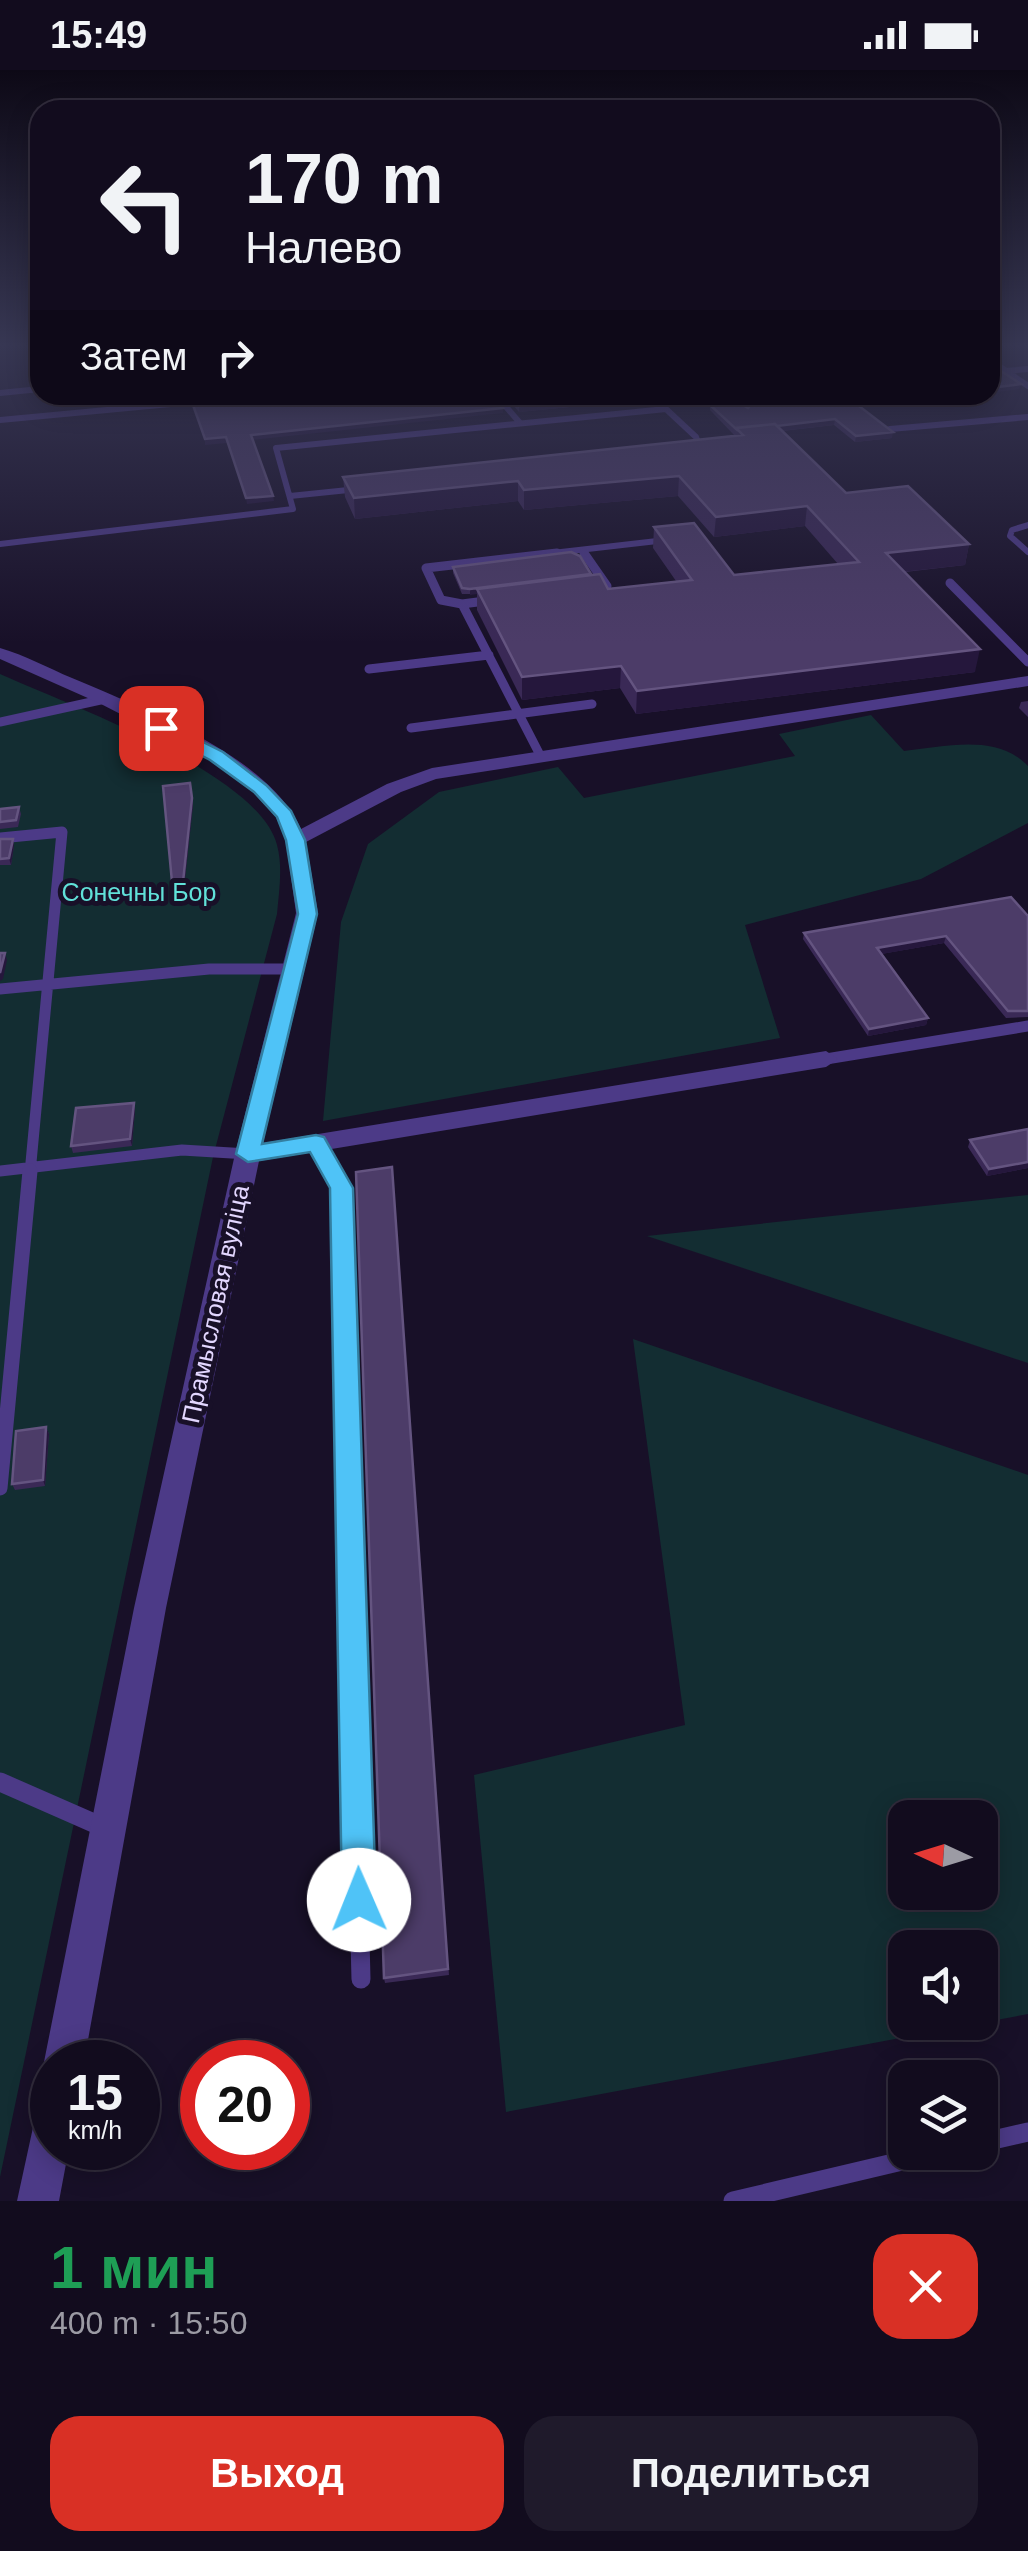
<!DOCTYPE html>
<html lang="ru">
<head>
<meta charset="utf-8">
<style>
	:root { --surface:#120c1e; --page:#1f1a2b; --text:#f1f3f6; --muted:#9c9ba4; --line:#312c3c; --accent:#d93025 }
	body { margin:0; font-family:Helvetica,sans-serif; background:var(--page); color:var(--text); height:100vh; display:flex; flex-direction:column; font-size:38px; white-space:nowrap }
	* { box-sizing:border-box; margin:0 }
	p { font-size:32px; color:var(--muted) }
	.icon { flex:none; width:55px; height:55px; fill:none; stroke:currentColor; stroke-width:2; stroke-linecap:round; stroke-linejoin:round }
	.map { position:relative; height:2131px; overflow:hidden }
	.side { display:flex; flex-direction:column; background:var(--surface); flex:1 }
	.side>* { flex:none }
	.top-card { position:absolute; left:30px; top:30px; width:970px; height:305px; border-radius:30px; box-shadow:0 5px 25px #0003,0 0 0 2px var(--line); background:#120c1e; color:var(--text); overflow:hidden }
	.needle { width:65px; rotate:274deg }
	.buttons { position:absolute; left:888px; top:1730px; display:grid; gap:20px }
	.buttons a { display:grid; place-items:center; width:110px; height:110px; border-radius:20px; background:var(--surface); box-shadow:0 5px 25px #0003,0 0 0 2px var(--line); font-size:50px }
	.speed { position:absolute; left:30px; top:1970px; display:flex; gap:20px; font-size:50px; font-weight:700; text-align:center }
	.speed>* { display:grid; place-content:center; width:130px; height:130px; border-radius:50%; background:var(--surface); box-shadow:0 5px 25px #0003,0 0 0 2px var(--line); line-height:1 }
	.speed small { font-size:25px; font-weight:400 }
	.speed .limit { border:15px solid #d22; background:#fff; color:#111 }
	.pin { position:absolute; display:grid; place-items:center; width:85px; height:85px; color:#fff; margin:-42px; border-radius:20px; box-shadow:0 5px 15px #0006 }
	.me { position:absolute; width:110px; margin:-55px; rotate:359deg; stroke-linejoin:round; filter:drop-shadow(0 0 8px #0008) }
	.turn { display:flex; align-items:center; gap:35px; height:210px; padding:0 50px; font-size:45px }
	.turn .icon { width:130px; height:130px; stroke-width:2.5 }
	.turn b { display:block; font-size:70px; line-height:85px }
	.then { display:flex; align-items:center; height:95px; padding:0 50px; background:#0003; gap:20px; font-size:38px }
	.round { display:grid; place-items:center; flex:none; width:105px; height:105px; border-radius:30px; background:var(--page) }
	.headline { display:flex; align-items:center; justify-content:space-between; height:170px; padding:0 50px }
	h1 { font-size:60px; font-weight:700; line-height:75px; color:#1e9e55 }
	.action { display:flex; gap:20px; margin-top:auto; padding:20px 50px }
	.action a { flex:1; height:115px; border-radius:30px; background:var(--accent); color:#fff; font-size:40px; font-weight:700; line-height:115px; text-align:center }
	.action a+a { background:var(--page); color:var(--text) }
	.status { display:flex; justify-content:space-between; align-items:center; height:70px; padding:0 50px; background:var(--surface); direction:ltr }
	.status svg { height:28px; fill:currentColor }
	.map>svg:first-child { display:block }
	.green { fill:#132d32; fill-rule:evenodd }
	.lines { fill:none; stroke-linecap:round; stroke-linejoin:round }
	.lane-far4 { stroke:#4c3a87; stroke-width:6 }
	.lane-far3 { stroke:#4c3a87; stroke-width:9 }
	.lane-far2 { stroke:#4c3a87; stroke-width:11 }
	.lane-far1 { stroke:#4c3a87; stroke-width:15 }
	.lane { stroke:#4c3a87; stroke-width:19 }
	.street { fill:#4c3a87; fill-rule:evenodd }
	.wall { fill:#3a2956 }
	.shaded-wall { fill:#25173c }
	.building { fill:#4c3c68; stroke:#645480; stroke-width:2.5 }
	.route { fill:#4fc3f7; stroke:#337fa1; stroke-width:2.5 }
	.labels { text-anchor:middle; stroke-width:10; stroke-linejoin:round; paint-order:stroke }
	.park-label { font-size:25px; fill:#61e1d9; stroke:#181028 }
	.street-label { font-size:25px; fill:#e3d7ff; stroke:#181028 }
</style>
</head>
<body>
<div class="status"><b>15:49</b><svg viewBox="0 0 49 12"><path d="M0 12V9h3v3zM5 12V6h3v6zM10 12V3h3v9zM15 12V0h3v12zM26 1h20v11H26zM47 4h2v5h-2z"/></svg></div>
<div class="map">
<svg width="1028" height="2131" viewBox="0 0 1028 2131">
	<rect width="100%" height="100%" fill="#181028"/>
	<path class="green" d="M0 604C66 634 259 703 277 775 283 797 279 821 277 844L213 1087 0 2107Z
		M871 645 904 681C944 677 997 663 1028 696V753L921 809 745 855 780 968 323 1051 341 852 368 774 439 722 558 697 584 728 795 686 779 664Z
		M1028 1125V1293L647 1166Z
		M633 1269 1028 1405V1944L506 2042 474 1705 685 1655ZM905 1748H980V1822H905ZM905 1878H980V1952H905Z"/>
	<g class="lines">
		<path class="lane-far4" d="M990 290 1028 316
			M1006 301 1028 299
			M0 323 40 319
			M496 325 520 353
			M735 325 747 337
			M0 350 267 325
			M890 359 1028 347
			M290 426 358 419
			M1028 455 1012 460 1010 466 1028 482
			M0 474 293 439 276 378 666 339 696 367 701 380 695 381
			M583 481 586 485
			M535 485 666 470"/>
		<path class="lane-far3" d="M584 483 607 516 592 518
			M950 513 1028 592
			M493 530 462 534 441 530 426 498 557 483
			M462 534 540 685
			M369 599 489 585
			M0 652 105 629
			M411 658 592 634"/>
		<path class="lane-far2" d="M0 768 62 762 30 1103
			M0 919 209 899H293
			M826 989 1028 956
			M316 1073 333 1103
			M0 1101 182 1080 248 1084"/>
		<path class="lane-far1" d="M331 1101 341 1118 352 1553
			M0 1418 30 1101"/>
		<path class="lane" d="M352 1550 361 1909
			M0 1712 105 1758
			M980 2073 1028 2062
			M733 2131 940 2082"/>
		<path class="street" d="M0 578C25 585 48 598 72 608 142 638 269 686 301 759L387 714 432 698 1028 606V616L436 709 401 722 306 772 318 843 263 1073 826 981 838 989 826 997 259 1091 166 1538 84 1992H52V2007L44 1992 134 1538 235 1084 296 843 286 770 276 747 253 722 210 690 99 633 0 589Z
			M52 2033V2078H69L59 2131H17L37 2039Z"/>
	</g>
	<path class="wall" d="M505 325H671L670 327 519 342Z
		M756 325H970L861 337 892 368 855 372 834 355 782 361 846 423 969 474 965 495 905 502 975 602 636 644 620 618 522 630 477 540V524H462L453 503V497L591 504 608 519 676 511 653 478 654 457 734 505 838 494 805 456 714 467 678 426 524 440 518 431 355 449 345 427 343 407 735 366 710 340V335L748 338 761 329Z
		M1028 631V647L1019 638 1021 632Z
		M190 713 193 735 184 818H173L172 812Z
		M19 737 21 744 18 757 0 759V739Z
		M0 769H13L14 776 11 795H0Z
		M1028 846V947L1006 948 944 873 881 884 928 948 926 955 868 966 803 869 804 863Z
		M134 1033 135 1040 132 1076 73 1083 71 1076Z
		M1028 1059V1098L987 1106 968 1077 970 1070Z
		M392 1097 449 1905 385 1913 384 1908Z
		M46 1357 49 1364 45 1416 15 1420 12 1414Z"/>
	<path class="shaded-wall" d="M1021 314 1019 319 990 323V318Z
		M636 325H671L670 327 519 342V336Z
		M925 325H970L855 338V333Z
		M503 338V343L252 370 251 365Z
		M835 349 834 355 743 365 738 360Z
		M893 362 892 368 855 372 856 366Z
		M226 367 227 373 205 375V369Z
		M679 406 678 426 524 440V420Z
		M518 411V431L355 449 354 428Z
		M273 426 274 431 247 434 246 428Z
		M807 436 805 456 714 467 716 447Z
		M969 474 965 495 883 504 886 483Z
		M591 504 477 519V524L470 525V519Z
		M980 579 975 602 636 644 637 621Z
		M621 596 620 618 522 630V607Z
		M192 728 193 735 184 818 183 812Z
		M13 769 14 776 11 795 9 788Z
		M946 866 944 873 876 885 877 878Z
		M5 883 7 890 3 909 0 911V903Z
		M928 948 926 955 868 966 869 959Z
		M134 1033 135 1040 132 1076 130 1069Z
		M1028 1092V1098L987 1106 989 1099Z
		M46 1357 49 1364 45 1416 43 1410Z"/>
	<path class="building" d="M990 294 1021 314 990 318Z
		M268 325H492L503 338 251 365 273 426 246 428 226 367 205 369 193 335 267 327Z
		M510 325H636L519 336Z
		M763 325H925L855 333 893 362 856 366 835 349 777 356 775 354 736 358V359L710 335 738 332 748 338 754 330 767 329Z
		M775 354 846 423 908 416 969 474 886 483 980 579 637 621 621 596 522 607 477 519 600 504 608 519 692 510 654 457 694 453 734 505 859 492 807 436 716 447 679 406 524 420 518 411 354 428 343 407 743 365 736 358Z
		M571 482 580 486 591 504 470 519 462 518 453 497Z
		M190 713 192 728 183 812H172L163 716Z
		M19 737 16 750 0 752V739Z
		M0 769H13L9 788 0 789Z
		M1011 827 1028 846V941H1008L946 866 877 878 928 948 869 959 804 863Z
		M0 883H5L0 903Z
		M134 1033 130 1069 71 1076 76 1038Z
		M1028 1059V1092L989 1099 970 1070Z
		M392 1097 448 1899 384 1908 356 1102Z
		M46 1357 43 1410 12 1414 16 1361Z"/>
	<linearGradient id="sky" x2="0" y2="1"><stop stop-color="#0d0916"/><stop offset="0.48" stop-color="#373753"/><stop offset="1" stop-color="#373753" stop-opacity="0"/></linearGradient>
	<rect width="1028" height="573" fill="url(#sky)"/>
	<path class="route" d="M155 654H167L223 682 266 715 291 741 305 770 317 844 262 1074 316 1065 324 1067 353 1118 376 1830 371 1842 359 1847 347 1842 342 1830 330 1118 310 1082 248 1092 236 1084 298 844 286 770 277 747 254 722 210 690 155 661Z"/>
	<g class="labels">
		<g class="park-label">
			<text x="139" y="831">Сонечны Бор</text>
		</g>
		<g class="street-label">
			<text transform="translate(215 1234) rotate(-78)" y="9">Прамысловая вуліца</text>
		</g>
	</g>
</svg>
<div class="buttons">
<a><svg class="needle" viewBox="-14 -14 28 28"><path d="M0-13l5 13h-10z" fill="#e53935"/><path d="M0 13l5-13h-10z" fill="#9c9ba4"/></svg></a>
<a><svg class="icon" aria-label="sound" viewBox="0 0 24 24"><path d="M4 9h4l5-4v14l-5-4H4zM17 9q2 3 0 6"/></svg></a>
<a><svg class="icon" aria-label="layers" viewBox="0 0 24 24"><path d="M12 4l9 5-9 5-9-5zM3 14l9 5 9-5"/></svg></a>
</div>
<div class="speed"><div>15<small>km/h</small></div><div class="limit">20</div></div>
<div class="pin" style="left:161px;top:658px;background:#d93025"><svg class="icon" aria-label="arrive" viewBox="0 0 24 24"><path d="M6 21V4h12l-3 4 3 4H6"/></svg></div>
<svg class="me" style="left:359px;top:1830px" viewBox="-20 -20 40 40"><circle r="19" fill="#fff"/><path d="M0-13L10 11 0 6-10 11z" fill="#4fc3f7"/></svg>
<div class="top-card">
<div class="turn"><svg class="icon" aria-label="left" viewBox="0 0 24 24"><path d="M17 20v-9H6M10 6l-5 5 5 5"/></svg><div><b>170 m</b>Налево</div></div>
<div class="then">Затем<svg class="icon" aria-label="right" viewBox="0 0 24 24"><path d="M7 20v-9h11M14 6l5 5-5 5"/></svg></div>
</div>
</div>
<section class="side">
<div class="headline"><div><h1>1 мин</h1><p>400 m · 15:50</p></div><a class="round" style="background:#d93025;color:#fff"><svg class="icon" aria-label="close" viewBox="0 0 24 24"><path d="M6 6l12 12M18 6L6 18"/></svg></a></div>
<div class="action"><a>Выход</a><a>Поделиться</a></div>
</section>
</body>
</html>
